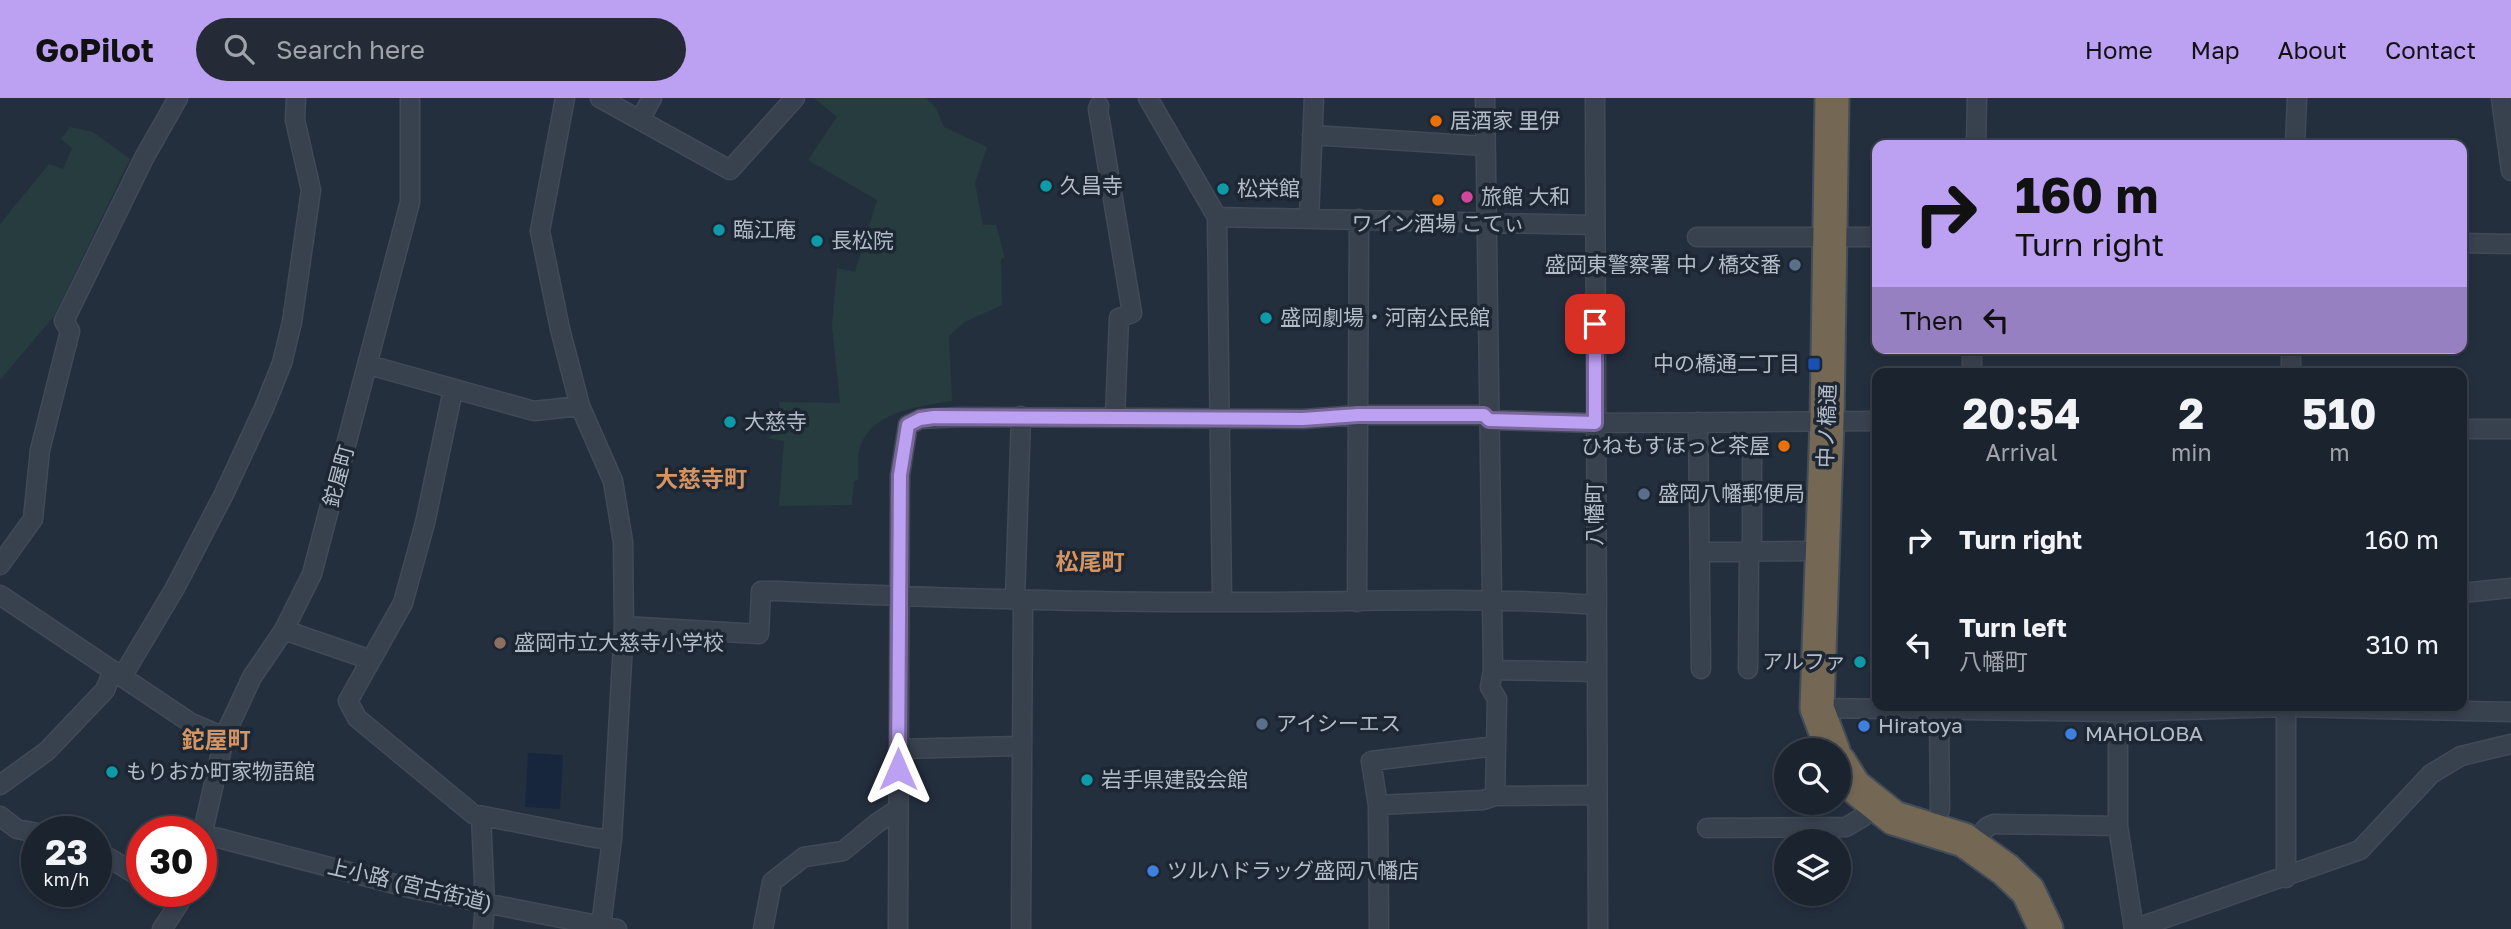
<!DOCTYPE html>
<html lang="en">
<head>
<meta charset="utf-8">
<style>
	:root { --surface:#1b232e; --page:#242b36; --text:#f1f3f6; --muted:#a0a4aa; --line:#39404a; --accent:#bca0f2 }
	body { margin:0; font-family:"Golos Text","Noto Sans JP",sans-serif; background:var(--page); color:var(--text); height:100vh; display:flex; flex-direction:column; font-size:26px; white-space:nowrap }
	* { box-sizing:border-box; margin:0 }
	p { font-size:23px; color:var(--muted) }
	.icon { flex:none; width:38px; height:38px; fill:none; stroke:currentColor; stroke-width:2; stroke-linecap:round; stroke-linejoin:round }
	.map { position:relative; flex:1; overflow:hidden }
	.panel { position:absolute; left:1872px; top:270px; width:595px; height:343px; display:flex; flex-direction:column; background:var(--surface); border-radius:14px; box-shadow:0 4px 10px #0003,0 0 0 2px var(--line) }
	.panel>* { flex:none }
	.top-card { position:absolute; left:1872px; top:42px; width:595px; height:214px; border-radius:14px; box-shadow:0 4px 10px #0003,0 0 0 2px var(--line); background:#bca0f2; color:#111; overflow:hidden }
	.tools { position:absolute; left:1774px; top:640px; display:grid; gap:14px }
	.tools a { display:grid; place-items:center; width:77px; height:77px; border-radius:50%; background:var(--surface); box-shadow:0 4px 10px #0003,0 0 0 2px var(--line); font-size:35px }
	.speed { position:absolute; left:21px; top:718px; display:flex; gap:14px; font-size:35px; font-weight:700; text-align:center }
	.speed>* { display:grid; place-content:center; width:91px; height:91px; border-radius:50%; background:var(--surface); box-shadow:0 4px 10px #0003,0 0 0 2px var(--line); line-height:1 }
	.speed small { font-size:18px; font-weight:400 }
	.speed .limit { border:10px solid #d22; background:#fff; color:#111 }
	.pin { position:absolute; display:grid; place-items:center; width:60px; height:60px; color:#fff; margin:-30px; border-radius:14px; box-shadow:0 4px 10px #0006 }
	.me { position:absolute; width:77px; margin:-38px; rotate:0deg; stroke-linejoin:round; filter:drop-shadow(0 0 5px #0008) }
	.turn { display:flex; align-items:center; gap:24px; height:147px; padding:0 28px; font-size:32px }
	.turn .icon { width:91px; height:91px; stroke-width:2.5 }
	.turn b { display:block; font-size:49px; line-height:60px }
	.then { display:flex; align-items:center; height:66px; padding:0 28px; background:#0003; gap:14px; font-size:26px }
	.eta { display:flex; justify-content:space-evenly; align-items:center; height:119px; text-align:center }
	.eta b { font-size:42px; font-weight:700; line-height:49px }
	ul { padding:0; list-style:none }
	li { display:flex; align-items:center; gap:21px; height:105px; padding:0 28px }
	li div { flex:1 }
	li b { display:block; font-size:26px }
	li em { font-style:normal }
	header { display:flex; align-items:center; gap:42px; box-sizing:border-box; height:98px; padding:0 35px; background:var(--accent); color:#111 }
	header strong { font-size:33px }
	nav { display:flex; gap:38px; margin-inline-start:auto; font-size:24px }
	.search { width:490px; height:63px; background:var(--page); display:flex; align-items:center; gap:18px; box-sizing:border-box; padding:0 24px; border-radius:38px; color:var(--muted); font-size:26px }
	.map>svg:first-child { display:block }
	.green { fill:#263c3f }
	.water { fill:#17263c }
	.lines { fill:none; stroke-linecap:round; stroke-linejoin:round }
	.street-casing { stroke:#414a57; stroke-width:21 }
	.highway-casing { stroke:#434c59; stroke-width:37 }
	.street { stroke:#38414e; stroke-width:18 }
	.highway { stroke:#746855; stroke-width:33 }
	.route-casing { stroke:#7a689d; stroke-width:18 }
	.route { stroke:#bca0f2; stroke-width:12 }
	.food-dot { fill:#e8710a; stroke:#1d2633; stroke-width:2.5 }
	.culture-dot { fill:#0f9aa8; stroke:#1d2633; stroke-width:2.5 }
	.hotel-dot { fill:#d1479c; stroke:#1d2633; stroke-width:2.5 }
	.service-dot { fill:#5c6f8a; stroke:#1d2633; stroke-width:2.5 }
	.transit-dot { fill:#1a4fb4; stroke:#1d2633; stroke-width:2.5 }
	.education-dot { fill:#8d6e63; stroke:#1d2633; stroke-width:2.5 }
	.shop-dot { fill:#3f7fe0; stroke:#1d2633; stroke-width:2.5 }
	.labels { text-anchor:middle; stroke-width:7; stroke-linejoin:round; paint-order:stroke }
	.poi-label { font-size:21px; fill:#b4bcc9; stroke:#1d2633; text-anchor:start }
	.street-label { font-size:21px; fill:#b4bcc9; stroke:#1d2633 }
	.neighbourhood-label { font-size:23px; font-weight:bold; fill:#d59563; stroke:#1d2633 }
</style>
</head>
<body>
<header>
<strong>GoPilot</strong>
<div class="search"><svg class="icon" aria-label="search" viewBox="0 0 24 24"><circle cx="10" cy="10" r="6"/><path d="M15 15l6 6"/></svg>Search here</div>
<nav><a>Home</a><a>Map</a><a>About</a><a>Contact</a></nav>
</header>
<div class="map">
<svg width="2511" height="831" viewBox="0 0 2511 831">
	<rect width="100%" height="100%" fill="#242f3e"/>
	<path class="green" d="M814 0H926L936 10 944 29 987 49 975 85 983 127H996L1005 160 1001 161 1002 207 965 224 949 238 952 303C919 308 868 314 859 353 857 362 859 373 858 382L854 383 852 407 779 408 784 343 767 340 781 333 779 304 840 305 832 228 837 170 855 174 877 102 808 62 837 19Z
		M70 29 93 34 130 61 55 217 0 282V126L49 66 63 71 72 50 61 41Z"/>
	<path class="water" d="M528 655 563 657 560 711 525 709Z"/>
	<g class="lines">
		<defs>
			<path id="street" d="M565 0 540 133 560 231 580 308 613 383 623 444 624 528 612 741 601 828
				M600 0 730 72 795 0
				M1148 0 1217 119 1222 504
				M1485 0 1493 572 1596 574
				M1595 0 1598 831
				M2501 0 2511 73
				M1099 8 1098 11 1132 215 1119 220 1115 319
				M640 22 652 0
				M1312 37 1485 48
				M1976 47 1977 0
				M2295 47 2297 0
				M1217 119 1595 127
				M1309 120 1314 0
				M1697 139H1878
				M2462 145 2511 146
				M369 267 534 313 580 308
				M1972 275V250
				M2291 275V250
				M453 292 425 425 403 505 348 603 357 620 473 716 595 740 612 741
				M1698 324 1701 571
				M1752 324V454
				M2462 331H2511
				M1700 454 1823 453
				M0 467 33 421 40 352 70 233 64 223 144 60 178 0
				M2462 495 2511 490
				M0 497 191 625 224 639
				M1015 502 1021 318
				M1357 504 1359 121
				M624 528 759 536 761 493H778C935 500 1093 505 1250 504 1365 504 1481 498 1596 507
				M284 532 371 562
				M1748 571 1749 454
				M1493 572 1490 589 1497 601 1495 698 1596 697
				M122 579 175 490 224 396 264 310 282 265 292 224 311 92 295 22 296 0
				M1817 610 2118 614 2286 609 2511 614
				M1939 612 1940 712
				M2118 614V728L2134 831
				M898 651 1022 648
				M0 687 47 653 105 592 113 573
				M1378 707 1483 702 1495 698
				M0 718 17 731 37 735
				M481 718 485 806 483 831
				M1707 730 1846 729 1863 719 1875 705
				M203 736 414 791 617 831
				M201 742 225 637 252 579 284 532 312 476 410 104V0
				M1971 747 1987 729 1994 726 2118 728
				M96 752 142 780
				M2286 780V607
				M162 793 180 804
				M162 831 180 804 184 793
				M763 831 772 784 804 759 843 753 877 725 898 711
				M898 831 900 377 908 327 921 321 961 319 1303 321 1358 317H1484L1489 322 1595 325 1878 323
				M1021 831 1023 502
				M1379 831 1378 707 1371 663 1496 648
				M2134 831 2360 752 2431 676 2461 658 2511 646"/>
			<path id="highway" d="M1832 0 1827 323 1817 610 1833 653
				M1839 664 1854 688 1894 720 1964 742 2006 772 2028 793 2046 831"/>
		</defs>
		<use href="#street" class="street-casing"/>
		<use href="#highway" class="highway-casing"/>
		<use href="#street" class="street"/>
		<use href="#highway" class="highway"/>
	</g>
	<g class="lines">
		<defs>
			<path id="route" d="M898 671 900 377 908 327 920 321 934 319 1303 321 1358 317H1484L1489 322 1595 325V226"/>
		</defs>
		<use href="#route" class="route-casing"/>
		<use href="#route" class="route"/>
	</g>
	<g class="food-dot">
		<circle cx="1436" cy="23" r="7"/>
		<circle cx="1438" cy="102" r="7"/>
		<circle cx="1784" cy="348" r="7"/>
	</g>
	<g class="culture-dot">
		<circle cx="1046" cy="88" r="7"/>
		<circle cx="1223" cy="91" r="7"/>
		<circle cx="719" cy="132" r="7"/>
		<circle cx="817" cy="143" r="7"/>
		<circle cx="1266" cy="220" r="7"/>
		<circle cx="730" cy="324" r="7"/>
		<circle cx="1860" cy="564" r="7"/>
		<circle cx="112" cy="674" r="7"/>
		<circle cx="1087" cy="682" r="7"/>
	</g>
	<circle class="hotel-dot" cx="1467" cy="99" r="7"/>
	<g class="service-dot">
		<circle cx="1795" cy="167" r="7"/>
		<circle cx="1644" cy="396" r="7"/>
		<circle cx="1262" cy="626" r="7"/>
	</g>
	<rect class="transit-dot" x="1807" y="259" width="14" height="14" rx="3.5"/>
	<circle class="education-dot" cx="500" cy="545" r="7"/>
	<g class="shop-dot">
		<circle cx="1864" cy="628" r="7"/>
		<circle cx="2071" cy="636" r="7"/>
		<circle cx="1153" cy="773" r="7"/>
	</g>
	<g class="labels">
		<g class="poi-label">
			<text x="1450" y="30">居酒家 里伊</text>
			<text x="1060" y="95">久昌寺</text>
			<text x="1237" y="98">松栄館</text>
			<text x="1481" y="106">旅館 大和</text>
			<text x="1438" y="133" text-anchor="middle">ワイン酒場 こてぃ</text>
			<text x="733" y="139">臨江庵</text>
			<text x="831" y="150">長松院</text>
			<text x="1781" y="174" text-anchor="end">盛岡東警察署 中ノ橋交番</text>
			<text x="1280" y="227">盛岡劇場・河南公民館</text>
			<text x="1800" y="273" text-anchor="end">中の橋通二丁目</text>
			<text x="744" y="331">大慈寺</text>
			<text x="1770" y="355" text-anchor="end">ひねもすほっと茶屋</text>
			<text x="1658" y="403">盛岡八幡郵便局</text>
			<text x="514" y="552">盛岡市立大慈寺小学校</text>
			<text x="1846" y="571" text-anchor="end">アルファ</text>
			<text x="1276" y="633">アイシーエス</text>
			<text x="1878" y="635">Hiratoya</text>
			<text x="2085" y="643">MAHOLOBA</text>
			<text x="126" y="681">もりおか町家物語館</text>
			<text x="1101" y="689">岩手県建設会館</text>
			<text x="1167" y="780">ツルハドラッグ盛岡八幡店</text>
		</g>
		<g class="street-label">
			<text transform="translate(1827 328) rotate(-88)" y="7">中ノ橋通</text>
			<text transform="translate(339 378) rotate(-75)" y="7">鉈屋町</text>
			<text transform="translate(1595 416) rotate(-90)" y="7">八幡町</text>
			<text transform="translate(410 787) rotate(13)" y="7">上小路 (宮古街道)</text>
		</g>
		<g class="neighbourhood-label">
			<text x="701" y="389">大慈寺町</text>
			<text x="1090" y="472">松尾町</text>
			<text x="216" y="650">鉈屋町</text>
		</g>
	</g>
</svg>
<div class="tools">
<a><svg class="icon" aria-label="search" viewBox="0 0 24 24"><circle cx="10" cy="10" r="6"/><path d="M15 15l6 6"/></svg></a>
<a><svg class="icon" aria-label="layers" viewBox="0 0 24 24"><path d="M12 4l9 5-9 5-9-5zM3 14l9 5 9-5"/></svg></a>
</div>
<div class="speed"><div>23<small>km/h</small></div><div class="limit">30</div></div>
<div class="pin" style="left:1595px;top:226px;background:#d93025"><svg class="icon" aria-label="arrive" viewBox="0 0 24 24"><path d="M6 21V4h12l-3 4 3 4H6"/></svg></div>
<svg class="me" style="left:898px;top:671px" viewBox="-20 -20 40 40"><path d="M0-17L14 15 0 8-14 15z" fill="#bca0f2" stroke="#fff" stroke-width="4"/></svg>
<div class="top-card">
<div class="turn"><svg class="icon" aria-label="right" viewBox="0 0 24 24"><path d="M7 20v-9h11M14 6l5 5-5 5"/></svg><div><b>160 m</b>Turn right</div></div>
<div class="then">Then<svg class="icon" aria-label="left" viewBox="0 0 24 24"><path d="M17 20v-9H6M10 6l-5 5 5 5"/></svg></div>
</div>
<section class="panel">
<div class="eta">
<div><b>20:54</b><p>Arrival</p></div>
<div><b>2</b><p>min</p></div>
<div><b>510</b><p>m</p></div>
</div>
<ul>
<li><svg class="icon" aria-label="right" viewBox="0 0 24 24"><path d="M7 20v-9h11M14 6l5 5-5 5"/></svg><div><b>Turn right</b></div><em>160 m</em></li>
<li><svg class="icon" aria-label="left" viewBox="0 0 24 24"><path d="M17 20v-9H6M10 6l-5 5 5 5"/></svg><div><b>Turn left</b><p>八幡町</p></div><em>310 m</em></li>
</ul>
</section>
</div>
</body>
</html>
